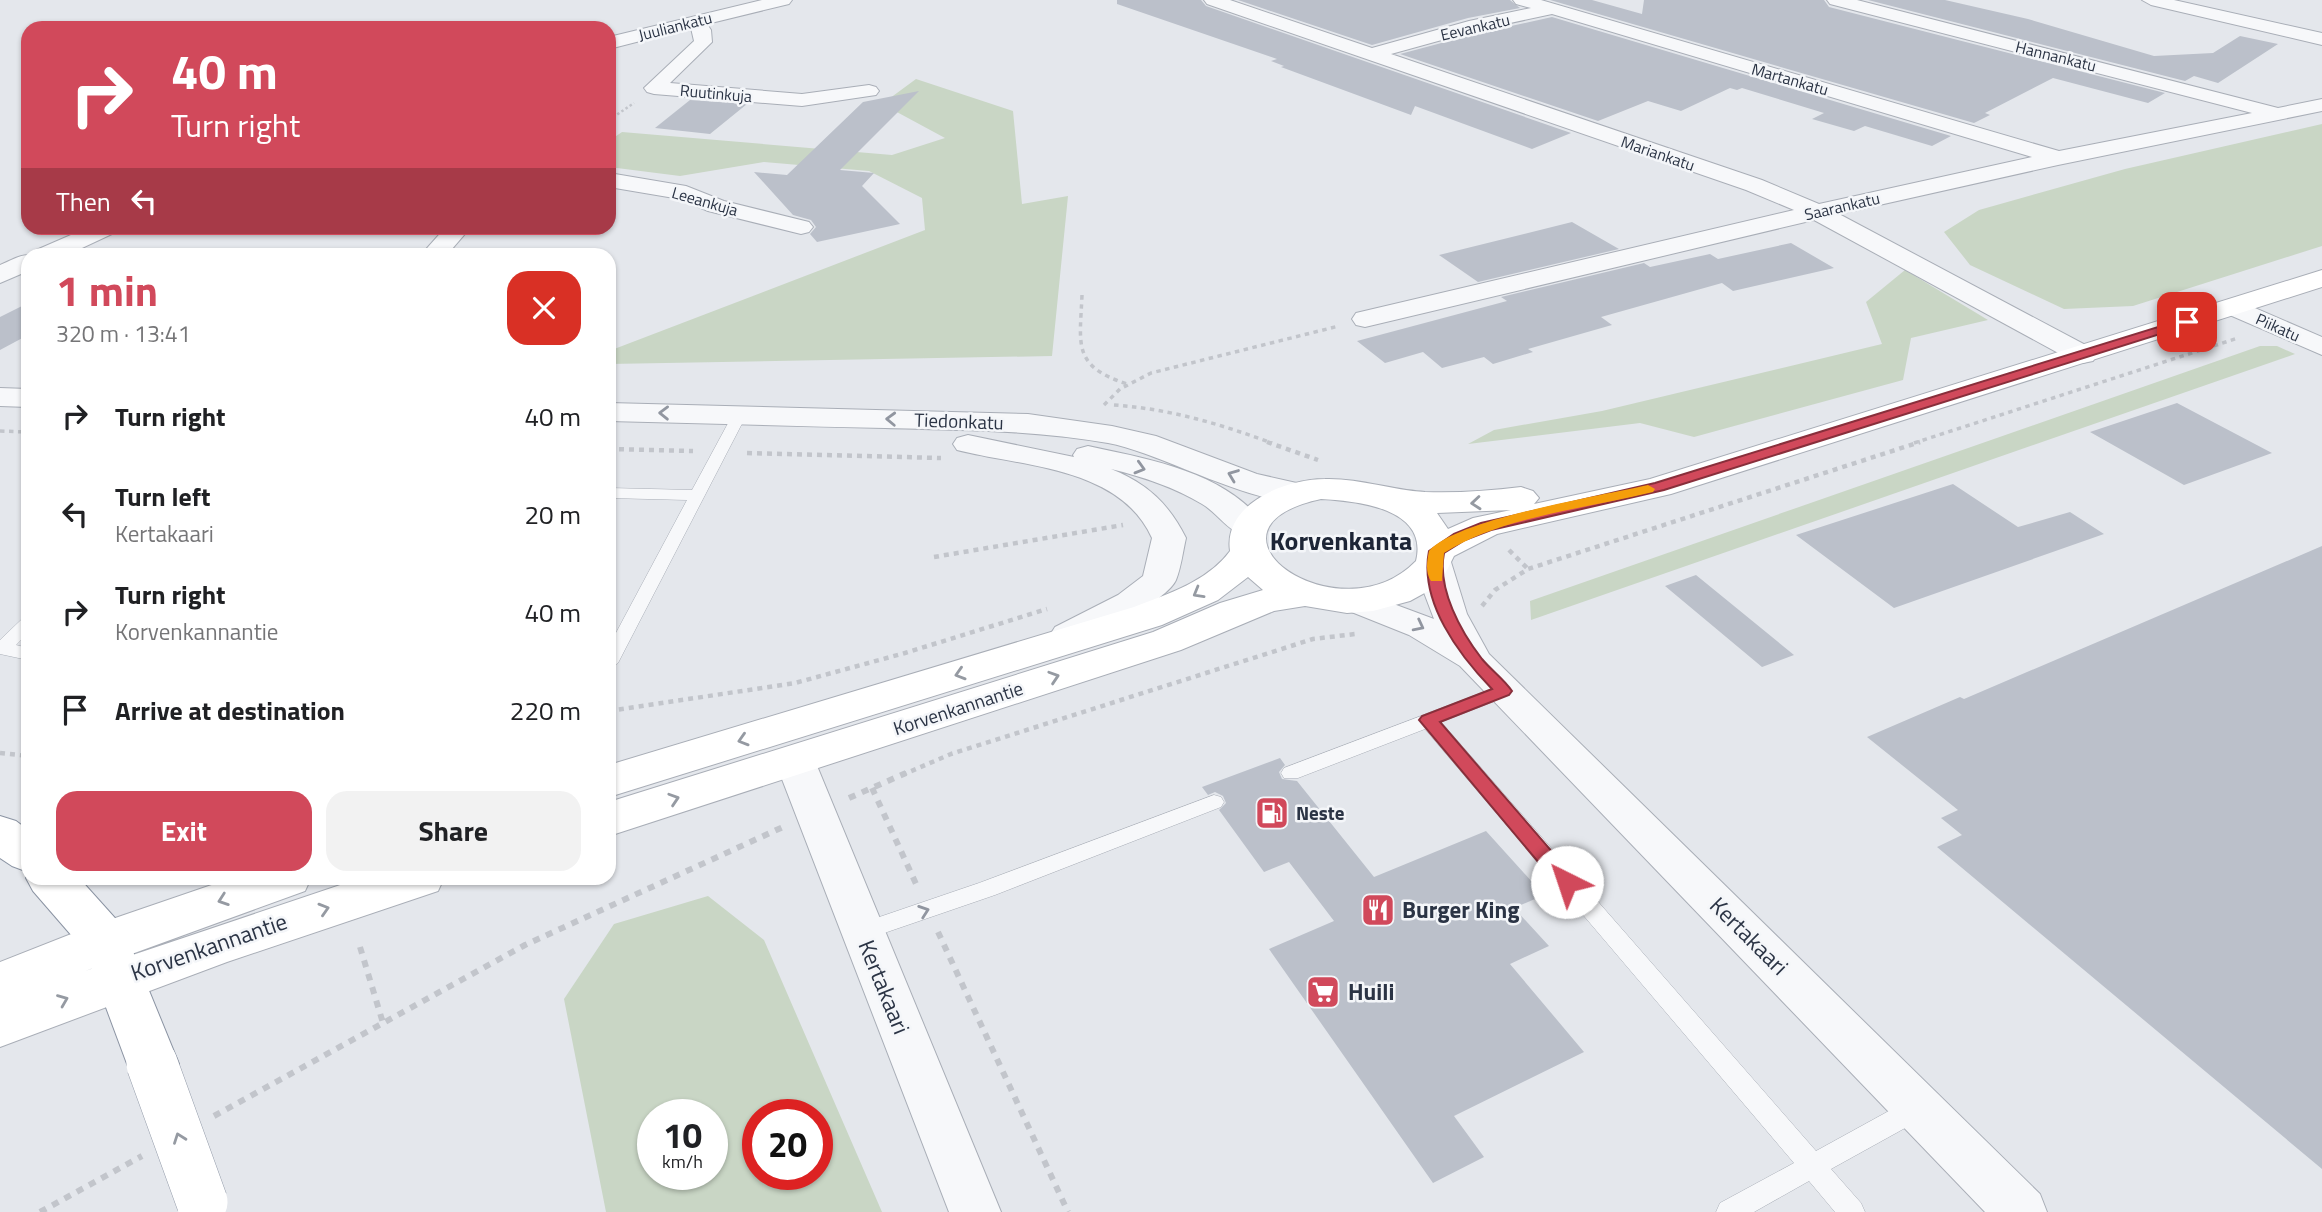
<!DOCTYPE html>
<html lang="en">
<head>
<meta charset="utf-8">
<style>
	:root { --surface:#fff; --page:#f2f2f2; --text:#202124; --muted:#757577; --accent:#d1495b }
	body { margin:0; font-family:"Titillium Web",sans-serif; background:var(--page); color:var(--text); height:100vh; display:flex; flex-direction:column; font-size:26px; white-space:nowrap }
	* { box-sizing:border-box; margin:0 }
	p { font-size:23px; color:var(--muted) }
	.icon { flex:none; width:38px; height:38px; fill:none; stroke:currentColor; stroke-width:2; stroke-linecap:round; stroke-linejoin:round }
	.map { position:relative; flex:1; overflow:hidden }
	.drawer { position:absolute; left:21px; top:248px; width:595px; height:637px; display:flex; flex-direction:column; background:var(--surface); border-radius:21px; box-shadow:0 2px 5px #0004 }
	.drawer>* { flex:none }
	.guide { position:absolute; left:21px; top:21px; width:595px; height:214px; border-radius:21px; box-shadow:0 2px 5px #0004; background:#d1495b; color:#fff; overflow:hidden }
	.speed { position:absolute; left:637px; top:1099px; display:flex; gap:14px; font-size:35px; font-weight:700; text-align:center }
	.speed>* { display:grid; place-content:center; width:91px; height:91px; border-radius:50%; background:var(--surface); box-shadow:0 2px 5px #0004; line-height:1 }
	.speed small { font-size:18px; font-weight:400 }
	.speed .limit { border:10px solid #d22; background:#fff; color:#111 }
	.pin { position:absolute; display:grid; place-items:center; width:60px; height:60px; color:#fff; margin:-30px; border-radius:14px; box-shadow:0 4px 10px #0006 }
	.me { position:absolute; width:77px; margin:-38px; rotate:319deg; stroke-linejoin:round; filter:drop-shadow(0 0 5px #0008) }
	.turn { display:flex; align-items:center; gap:24px; height:147px; padding:0 35px; font-size:32px }
	.turn .icon { width:91px; height:91px; stroke-width:2.5 }
	.turn b { display:block; font-size:49px; line-height:60px }
	.then { display:flex; align-items:center; height:66px; padding:0 35px; background:#0003; gap:14px; font-size:26px }
	.round { display:grid; place-items:center; flex:none; width:74px; height:74px; border-radius:21px; background:var(--page) }
	.overview { display:flex; align-items:center; justify-content:space-between; height:119px; padding:0 35px }
	h1 { font-size:42px; font-weight:700; line-height:52px; color:var(--accent) }
	.button { display:flex; gap:14px; margin-top:auto; padding:14px 35px }
	.button a { flex:1; height:80px; border-radius:21px; background:var(--accent); color:#fff; font-size:28px; font-weight:700; line-height:80px; text-align:center }
	.button a+a { background:var(--page); color:var(--text) }
	ul { padding:0; list-style:none }
	li { display:flex; align-items:center; gap:21px; height:98px; padding:0 35px }
	li div { flex:1 }
	li b { display:block; font-size:26px }
	li em { font-style:normal }
	.map>svg:first-child { display:block }
	.green { fill:#c9d6c5; fill-rule:evenodd }
	.building { fill:#bbc0ca }
	.lines { fill:none; stroke-linecap:round; stroke-linejoin:round }
	.lane-casing { stroke:#a9aeb7; stroke-width:1 }
	.street-casing { stroke:#a9aeb7; stroke-width:2 }
	.secondary-casing { stroke:#a9aeb7; stroke-width:2 }
	.highway-casing { stroke:#8b94a3; stroke-width:2 }
	.path-far3 { stroke:#c2c5cb; stroke-width:2.5; stroke-dasharray:2.5 2.5; stroke-linecap:butt }
	.path-far2 { stroke:#c2c5cb; stroke-width:3.5; stroke-dasharray:4.5 4.5; stroke-linecap:butt }
	.path-far1 { stroke:#c2c5cb; stroke-width:4.5; stroke-dasharray:5 5; stroke-linecap:butt }
	.path { stroke:#c2c5cb; stroke-width:6; stroke-dasharray:7 7; stroke-linecap:butt }
	.lane { fill:#f7f8fa; fill-rule:evenodd }
	.street { fill:#f7f8fa; fill-rule:evenodd }
	.secondary { fill:#fff; fill-rule:evenodd }
	.highway { fill:#fff; fill-rule:evenodd }
	.highway-bridge-casing { stroke:#8b94a3; stroke-width:52; stroke-linecap:butt }
	.highway-bridge { stroke:#fff; stroke-width:51 }
	.oneway { stroke:#9196a0 }
	.oneway2 { stroke:#959aa2 }
	.route { fill:#d1495b; stroke:#882f3b; stroke-width:2 }
	.slow { fill:#f59e0b }
	.labels { text-anchor:middle; stroke-width:5; stroke-linejoin:round; paint-order:stroke }
	.far-street-label { font-size:16px; fill:#2b3445; stroke:#f4f6f9 }
	.street-label { font-size:19px; fill:#2b3445; stroke:#f4f6f9 }
	.poi-label { font-size:19px; font-weight:bold; fill:#2b3445; stroke:#f4f6f9; text-anchor:start }
	.near-poi-label { font-size:23px; font-weight:bold; fill:#2b3445; stroke:#f4f6f9; text-anchor:start }
	.near-street-label { font-size:23px; fill:#2b3445; stroke:#f4f6f9 }
	.district-label { font-size:26px; font-weight:bold; fill:#1d2536; stroke:#f4f6f9 }
</style>
</head>
<body>
<div class="map">
<svg width="2322" height="1212" viewBox="0 0 2322 1212">
	<rect width="100%" height="100%" fill="#e4e7ec"/>
	<path class="green" d="M916 79 1013 111 1022 204 1068 196 1052 356 609 364V351L925 230 922 198 869 171 764 162 680 176 609 167V141L622 132 892 155 945 138 882 104Z
		M2322 124V246L2133 306 2064 309 1970 265 1944 232 1979 210 2125 169Z
		M1905 270 1988 320 1911 338 1903 380 1694 437 1640 423 1468 444 1494 430 1602 411 1882 344 1866 302Z
		M2260 346H2277L2295 354 1531 620 1530 601Z
		M708 896 764 940 882 1212H606L564 999 614 924ZM653 1115H712V1174H653ZM758 1115H817V1174H758Z"/>
	<path class="building" d="M1117 0H1201L1206 6 1571 133 1532 149 1415 106 1411 115 1281 67 1284 66 1271 61 1277 59 1117 4Z
		M1238 0H1510L1520 8 1468 18 1372 45Z
		M1550 0H1592L1642 14 1644 0H1824L1829 7 2165 93 2148 103 2053 78 1985 113 1990 115 1974 123Z
		M1868 0H1945L2028 19 2154 56 2213 53 2240 36 2278 44 2218 83 2194 76 2185 81Z
		M1552 17 1951 136 1932 146 1865 126 1854 131 1812 119 1824 113 1742 88 1737 90 1730 88 1681 111 1648 101 1598 121 1400 54 1479 33Z
		M919 91 840 170 874 173 862 186 900 224 817 242 810 234 816 227 811 220 793 215 754 172 787 175 863 102Z
		M690 100 747 104 710 134 655 128Z
		M1572 222 1619 249 1478 282 1439 255Z
		M1791 243 1834 268 1733 291 1722 283 1601 317 1612 325 1528 349 1533 352 1493 364 1484 357 1442 368 1423 352 1385 363 1357 341 1507 301 1501 297 1644 263 1650 267 1710 254 1718 259Z
		M28 303V335L0 350V317Z
		M2177 403 2272 453 2184 485 2090 432Z
		M1953 484 2018 527 2070 512 2104 534 1894 608 1796 535Z
		M2322 546V1169L1937 847 1962 835 1941 818 1958 810 1867 737 1960 697 1964 699Z
		M1696 575 1794 655 1762 667 1665 586Z
		M1280 758 1285 765 1279 772 1282 779 1297 781 1374 877 1486 831 1544 895 1514 908 1549 946 1510 964 1584 1052 1454 1116 1484 1157 1433 1183 1269 949 1334 921 1289 862 1264 872 1219 810 1226 803 1223 796 1215 792 1208 795 1202 787Z"/>
	<g class="lines">
		<defs>
			<path id="lane" d="M740 410 747 414 618 663 609 669V646L687 500 609 498V488L692 490 733 414Z
				M28 617V633L16 645 28 648V660L0 654V640L22 619Z
				M1503 685 1510 687 1512 691 1510 695 1441 722 1816 1151 1907 1101 1916 1098 1925 1101 1928 1109 1925 1117 1831 1169 1861 1203 1865 1212H1835L1809 1181 1754 1212H1716L1720 1203 1794 1163 1425 729 1298 778H1284L1281 773 1284 768Z
				M1214 795 1221 797 1224 802 1221 807 995 895 861 941 853 938 850 932 853 926 979 883Z"/>
			<path id="street" d="M762 0H792L789 4 707 24 711 30 712 42 670 83 802 94 869 85 876 87 879 91 876 95 802 106 654 94 647 92 644 88 694 41 691 28 609 49V37Z
				M1204 0H1230L1372 48 1469 21 1531 8 1516 4 1513 0H1541L2059 151 2252 113 1830 4 1827 0H1857L2278 108 2322 99V111L2058 165 1839 214 2093 349 2097 355 2093 361 2083 363 2073 361 1814 220 1365 327 1356 325 1352 319 1356 313 1794 210 1746 190 1207 4ZM1552 14 2032 157 1819 204 1762 180 1391 54 1478 30Z
				M2142 0H2174L2322 33V45L2151 5Z
				M609 173 686 186 724 201 809 222 813 227 809 232 801 234 708 211 680 199 609 187Z
				M87 228H118L114 233 65 256H28V271L0 283V265C10 261 20 254 31 255L34 251Z
				M445 228H470L446 256H420Z
				M2234 299 2322 337V355L2225 313 2221 307 2225 301Z
				M0 388 28 389V407L0 406Z
				M609 403 1028 414 1112 426 1156 436 1257 474 1310 486 1315 493 1310 500C1262 512 1163 453 1108 443 1034 430 960 430 885 428 793 426 701 423 609 421Z
				M968 435 1074 457 1073 455 1077 449 1088 446C1148 459 1228 472 1266 527L1262 534C1254 536 1248 538 1240 534 1227 529 1216 512 1202 504 1174 487 1143 477 1111 469 1147 483 1169 504 1186 538 1183 551 1181 568 1176 580 1168 599 1091 643 1071 646 1066 647 1061 645 1055 643L1050 635 1055 627 1118 595 1143 576 1152 538C1120 467 1024 467 957 450L953 444 957 438Z
				M1434 552 1446 555 1451 562 1467 614 1489 654 2040 1194 2047 1212H1985L1460 666 1409 635 1344 609 1339 601 1344 593 1356 590 1434 619 1423 590 1417 562 1422 555Z
				M795 747 809 751 815 761 1001 1212H949L775 761 781 751Z"/>
			<path id="secondary" d="M2322 270V287L1671 494 1497 534 1454 556 1445 574 1430 590 1410 601 1373 611 1347 613 1305 606 1274 611 1181 650 609 836V802L1153 632 1220 603 1263 590 1248 577 1218 600 1162 625 609 797V765L1134 607C1168 594 1208 581 1230 551 1223 504 1285 479 1325 479 1359 478 1391 490 1425 492 1457 493 1489 491 1521 487L1533 491 1539 498 1534 504 1650 479ZM1321 499C1357 501 1429 508 1416 561 1339 640 1183 529 1321 499ZM1511 510 1473 518 1448 529 1437 513Z
				M232 878H311L305 891 85 971 361 878H444L438 891 227 962 0 1047V962L89 927Z"/>
			<path id="highway" d="M0 816 16 821 28 830V872L12 866 0 858Z
				M28 875V878H79L123 927 179 1064 171 1080 152 1087 133 1080 85 951 33 891 26 878Z"/>
		</defs>
		<use href="#lane" class="lane-casing"/>
		<use href="#street" class="street-casing"/>
		<use href="#secondary" class="secondary-casing"/>
		<use href="#highway" class="highway-casing"/>
		<path class="path-far3" d="M609 120 634 103"/>
		<path class="path-far2" d="M1082 295C1080 345 1072 366 1127 384
			M1104 405 1120 389 1151 373 1339 326
			M1114 405C1170 409 1220 424 1272 443
			M0 431 28 432
			M1914 443 2238 338"/>
		<path class="path-far1" d="M1267 442 1318 460
			M609 449 693 451
			M747 453 941 458
			M1509 550 1528 569
			M934 557 1123 525
			M1482 606 1495 590 1528 569 1920 442
			M609 711 795 683 905 653 1047 609
			M0 753 28 756
			M902 775 951 754 1313 639 1355 634"/>
		<path class="path" d="M872 788 917 886
			M849 798 906 773
			M938 932 1068 1212
			M360 947 383 1023
			M214 1116 525 945 783 827
			M40 1212 142 1156"/>
		<use href="#lane" class="lane"/>
		<use href="#street" class="street"/>
		<use href="#secondary" class="secondary"/>
		<use href="#highway" class="highway"/>
		<defs>
			<path id="highway-bridge" d="M152 1064 202 1202"/>
		</defs>
		<use href="#highway-bridge" class="highway-bridge-casing"/>
		<use href="#highway-bridge" class="highway-bridge"/>
	</g>
	<defs><path id="oneway-chevron" d="M-2-3.5L2.5 0L-2 3.5" fill="none" stroke-width="1.6" stroke-linecap="round" stroke-linejoin="round" transform="scale(1.75)"/></defs>
	<g class="oneway">
		<use href="#oneway-chevron" transform="translate(664 413) rotate(-179)"/>
		<use href="#oneway-chevron" transform="translate(891 419) rotate(-178)"/>
		<use href="#oneway-chevron" transform="translate(1140 468) rotate(16)"/>
		<use href="#oneway-chevron" transform="translate(1233 475) rotate(-159)"/>
		<use href="#oneway-chevron" transform="translate(1419 626) rotate(27)"/>
		<use href="#oneway-chevron" transform="translate(924 911) rotate(-19)"/>
	</g>
	<g class="oneway2">
		<use href="#oneway-chevron" transform="translate(1476 503) rotate(175)"/>
		<use href="#oneway-chevron" transform="translate(1198 593) rotate(150)"/>
		<use href="#oneway-chevron" transform="translate(960 674) rotate(163)"/>
		<use href="#oneway-chevron" transform="translate(1054 677) rotate(-18)"/>
		<use href="#oneway-chevron" transform="translate(743 740) rotate(163)"/>
		<use href="#oneway-chevron" transform="translate(674 799) rotate(-18)"/>
		<use href="#oneway-chevron" transform="translate(223 900) rotate(161)"/>
		<use href="#oneway-chevron" transform="translate(324 909) rotate(-17)"/>
		<use href="#oneway-chevron" transform="translate(63 1000) rotate(-22)"/>
		<use href="#oneway-chevron" transform="translate(179 1138) rotate(-110)"/>
	</g>
	<path class="route" d="M2187 318 2193 322 2192 324 1664 490 1491 530 1465 540 1444 553C1437 589 1461 632 1482 659 1491 670 1504 679 1512 691L1509 695 1440 722 1574 877 1577 882 1574 888 1567 890 1560 888 1419 720 1422 716 1492 689C1459 655 1419 602 1429 551L1454 534 1481 523 1655 483Z"/>
	<path class="slow" d="M1648 485 1655 489 1653 492C1585 509 1503 516 1444 553L1442 581H1431C1425 572 1427 561 1429 551 1457 519 1600 496 1648 485Z"/>
	<defs>
		<symbol id="fuel-square" viewBox="-11 -11 22 22"><rect x="-9" y="-9" width="18" height="18" rx="4" fill="#d1495b" stroke="#f4f6f9"/><path d="M-5.5-6h7V0h2V4h1.3V-2.5L3-4.5l.8-.8L6-3V5H2.5V1h-1V6h-7ZM-4.2-4.7v3.2H.2V-4.7Z" fill="#fff"/></symbol>
		<symbol id="restaurant-square" viewBox="-11 -11 22 22"><rect x="-9" y="-9" width="18" height="18" rx="4" fill="#d1495b" stroke="#f4f6f9"/><path d="M-5-6h1v4h1v-4h1v4h1v-4h1v5L-1.5 .5V6h-2V.5L-5-1ZM5-6V6H3V1.5H1.5Q1.5-4 5-6Z" fill="#fff"/></symbol>
		<symbol id="supermarket-square" viewBox="-11 -11 22 22"><rect x="-9" y="-9" width="18" height="18" rx="4" fill="#d1495b" stroke="#f4f6f9"/><path d="M-6-5.5h2.5l.6 2H6L4.5 2H-2.5L-4.4-4H-6ZM-1.5 3.2a1.3 1.3 0 1 0 .1 0ZM3 3.2a1.3 1.3 0 1 0 .1 0Z" fill="#fff"/></symbol>
	</defs>
	<g fill-rule="evenodd">
		<use href="#fuel-square" x="1253" y="794" width="38" height="38"/>
		<use href="#restaurant-square" x="1359" y="891" width="38" height="38"/>
		<use href="#supermarket-square" x="1304" y="973" width="38" height="38"/>
	</g>
	<g class="labels">
		<g class="far-street-label">
			<text transform="translate(675 26) rotate(-14)" y="6">Juuliankatu</text>
			<text transform="translate(1475 27) rotate(-13)" y="6">Eevankatu</text>
			<text transform="translate(2056 56) rotate(14)" y="6">Hannankatu</text>
			<text transform="translate(1790 79) rotate(16)" y="6">Martankatu</text>
			<text transform="translate(716 93) rotate(5)" y="6">Ruutinkuja</text>
			<text transform="translate(1658 153) rotate(19)" y="6">Mariankatu</text>
			<text transform="translate(705 201) rotate(16)" y="6">Leeankuja</text>
			<text transform="translate(1842 206) rotate(-13)" y="6">Saarankatu</text>
			<text transform="translate(2278 327) rotate(24)" y="6">Piikatu</text>
		</g>
		<g class="street-label">
			<text transform="translate(959 421) rotate(2)" y="7">Tiedonkatu</text>
			<text transform="translate(958 708) rotate(-18)" y="7">Korvenkannantie</text>
		</g>
		<g class="poi-label">
			<text x="1296" y="820">Neste</text>
		</g>
		<g class="near-poi-label">
			<text x="1402" y="918">Burger King</text>
			<text x="1348" y="1000">Huili</text>
		</g>
		<g class="near-street-label">
			<text transform="translate(1749 936) rotate(45)" y="8">Kertakaari</text>
			<text transform="translate(209 947) rotate(-19)" y="8">Korvenkannantie</text>
			<text transform="translate(884 987) rotate(68)" y="8">Kertakaari</text>
		</g>
		<g class="district-label">
			<text x="1341" y="550">Korvenkanta</text>
		</g>
	</g>
</svg>
<div class="speed"><div>10<small>km/h</small></div><div class="limit">20</div></div>
<div class="pin" style="left:2187px;top:322px;background:#d93025"><svg class="icon" aria-label="arrive" viewBox="0 0 24 24"><path d="M6 21V4h12l-3 4 3 4H6"/></svg></div>
<svg class="me" style="left:1567px;top:882px" viewBox="-20 -20 40 40"><circle r="19" fill="#fff"/><path d="M0-13L10 11 0 6-10 11z" fill="#d1495b"/></svg>
<div class="guide">
<div class="turn"><svg class="icon" aria-label="right" viewBox="0 0 24 24"><path d="M7 20v-9h11M14 6l5 5-5 5"/></svg><div><b>40 m</b>Turn right</div></div>
<div class="then">Then<svg class="icon" aria-label="left" viewBox="0 0 24 24"><path d="M17 20v-9H6M10 6l-5 5 5 5"/></svg></div>
</div>
<section class="drawer">
<div class="overview"><div><h1>1 min</h1><p>320 m · 13:41</p></div><a class="round" style="background:#d93025;color:#fff"><svg class="icon" aria-label="close" viewBox="0 0 24 24"><path d="M6 6l12 12M18 6L6 18"/></svg></a></div>
<ul>
<li><svg class="icon" aria-label="right" viewBox="0 0 24 24"><path d="M7 20v-9h11M14 6l5 5-5 5"/></svg><div><b>Turn right</b></div><em>40 m</em></li>
<li><svg class="icon" aria-label="left" viewBox="0 0 24 24"><path d="M17 20v-9H6M10 6l-5 5 5 5"/></svg><div><b>Turn left</b><p>Kertakaari</p></div><em>20 m</em></li>
<li><svg class="icon" aria-label="right" viewBox="0 0 24 24"><path d="M7 20v-9h11M14 6l5 5-5 5"/></svg><div><b>Turn right</b><p>Korvenkannantie</p></div><em>40 m</em></li>
<li><svg class="icon" aria-label="arrive" viewBox="0 0 24 24"><path d="M6 21V4h12l-3 4 3 4H6"/></svg><div><b>Arrive at destination</b></div><em>220 m</em></li>
</ul>
<div class="button"><a>Exit</a><a>Share</a></div>
</section>
</div>
</body>
</html>
